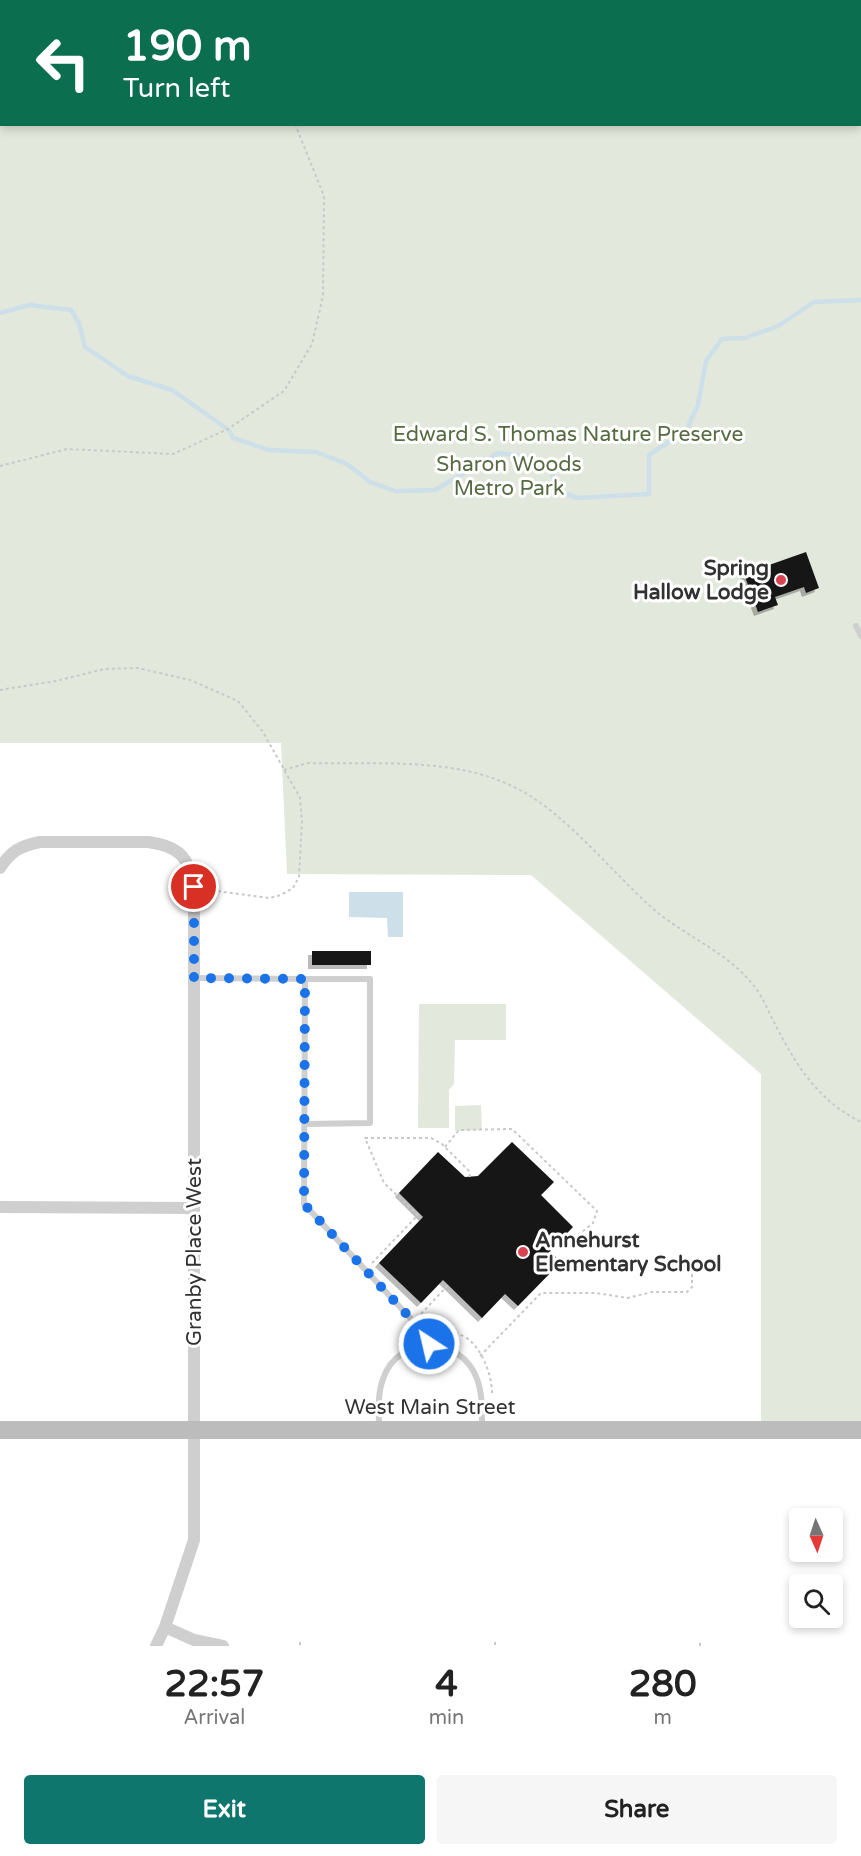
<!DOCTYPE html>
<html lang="en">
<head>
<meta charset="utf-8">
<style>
	:root { --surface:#fff; --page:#f6f6f6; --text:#222; --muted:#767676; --accent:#0f766e }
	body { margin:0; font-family:"Varela Round",sans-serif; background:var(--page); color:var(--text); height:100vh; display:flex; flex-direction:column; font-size:22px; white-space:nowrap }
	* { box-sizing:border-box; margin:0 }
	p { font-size:20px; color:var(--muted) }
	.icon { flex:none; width:33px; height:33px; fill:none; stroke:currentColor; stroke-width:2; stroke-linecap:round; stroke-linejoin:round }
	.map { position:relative; height:1646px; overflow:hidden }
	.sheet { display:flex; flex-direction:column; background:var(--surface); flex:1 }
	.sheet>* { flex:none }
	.banner { position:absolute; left:0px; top:0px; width:861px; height:126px; box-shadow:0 3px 9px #0003; background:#0b6e4f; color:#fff; overflow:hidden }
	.needle { width:39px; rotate:177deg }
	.tools { position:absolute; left:789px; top:1508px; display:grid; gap:12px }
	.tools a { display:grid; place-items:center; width:54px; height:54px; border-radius:6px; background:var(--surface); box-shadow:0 3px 9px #0003; font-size:30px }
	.pin { position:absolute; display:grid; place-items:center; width:51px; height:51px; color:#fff; margin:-26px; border:3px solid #fff; border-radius:50%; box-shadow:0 2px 6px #0007 }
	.me { position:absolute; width:66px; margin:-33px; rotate:325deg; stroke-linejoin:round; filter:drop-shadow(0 0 4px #0008) }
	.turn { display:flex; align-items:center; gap:21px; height:126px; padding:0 24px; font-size:27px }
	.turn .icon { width:78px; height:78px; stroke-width:2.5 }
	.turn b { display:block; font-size:42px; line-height:51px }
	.eta { display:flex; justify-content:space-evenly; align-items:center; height:102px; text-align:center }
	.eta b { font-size:36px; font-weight:700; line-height:42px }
	.button { display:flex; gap:12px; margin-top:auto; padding:12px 24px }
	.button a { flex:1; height:69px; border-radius:6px; background:var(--accent); color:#fff; font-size:24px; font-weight:700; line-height:69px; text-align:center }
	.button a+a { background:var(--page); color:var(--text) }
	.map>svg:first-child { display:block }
	.green { fill:#e2e8dc; fill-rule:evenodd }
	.water { fill:#cddfe9 }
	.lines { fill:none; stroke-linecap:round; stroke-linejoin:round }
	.stream { stroke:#cddfe9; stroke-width:4.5 }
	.building { fill:#191919; filter:url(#shadow) }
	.path { stroke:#c9c9c9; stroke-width:2; stroke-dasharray:3 3; stroke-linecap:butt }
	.service { stroke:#cfcfcf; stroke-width:6 }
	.minor { stroke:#cfcfcf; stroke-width:12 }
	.secondary { stroke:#bcbcbc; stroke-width:18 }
	.route { stroke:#1a73e8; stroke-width:10; stroke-dasharray:0 18 }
	.poi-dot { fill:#d84551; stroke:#fff; stroke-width:2 }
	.labels { text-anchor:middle; stroke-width:6; stroke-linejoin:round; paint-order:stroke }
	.park-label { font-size:21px; fill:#566b42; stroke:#fff }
	.poi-label { font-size:21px; font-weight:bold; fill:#323232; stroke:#fff; text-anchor:end }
	.street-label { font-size:21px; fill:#323232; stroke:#fff }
</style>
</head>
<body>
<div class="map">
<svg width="861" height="1646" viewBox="0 0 861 1646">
	<defs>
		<filter id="shadow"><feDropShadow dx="-4" dy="4" stdDeviation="0" flood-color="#0004"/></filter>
	</defs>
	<rect width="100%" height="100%" fill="#fff"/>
	<path class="green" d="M0 0H861V1430L761 1429V1074L531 875 287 874 281 743H0ZM2 2H860V124H2Z
		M419 1004H506V1040H455L454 1084 449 1090V1128H418Z
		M481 1105 482 1130 455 1131V1106Z"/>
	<path class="water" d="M349 892H403V937H388L387 918 349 917Z"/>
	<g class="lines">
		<path class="stream" d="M0 313 29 305 71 310 79 323 85 347 128 376 172 390 226 428
			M229 431 233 438 269 450 316 452 347 464 370 482 395 491 435 490 498 453 525 456 551 465 555 490 578 498 649 494V455L686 431 698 405 706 361 722 339 745 338 778 326 814 302 861 300"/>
	</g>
	<path class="building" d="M806 552 819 588 806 593 804 587 775 597 778 605 758 612 744 574Z
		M312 951H371V965H312Z
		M512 1142 554 1182 541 1195 573 1227 550 1251 561 1262 518 1306 505 1294 482 1318 443 1280 421 1303 379 1263 423 1217 399 1193 438 1152 465 1177 478 1176Z"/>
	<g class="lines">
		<path class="path" d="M320 2 321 0
			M0 6 2 0
			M0 466 67 449 173 454 228 429 284 391 312 344 323 296 324 196 295 124
			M0 690 56 681 104 669 138 668 190 680 238 701 263 732 300 798 302 821 299 877 293 888 281 895 269 898 209 890
			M284 770 308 763C376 765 456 756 518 789 565 813 610 870 650 906 683 936 726 950 754 986 763 997 769 1013 776 1026 797 1067 819 1101 861 1122
			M445 1147 459 1130 512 1129 597 1211 593 1223 577 1236
			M372 1263 418 1215 384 1183 365 1138H431L442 1144 469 1171 470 1177
			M421 1314 448 1285
			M424 1316C439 1332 448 1328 465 1337 482 1347 493 1377 492 1396
			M480 1356 541 1293H596L628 1298 652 1292H687L692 1287V1260
			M300 1642V1646
			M495 1645V1641
			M700 1646V1641"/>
		<path class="service" d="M856 626 861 636
			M193 978 305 979 304 1204 413 1321 429 1344
			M305 1124 370 1123V979H305
			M379 1429C379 1413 377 1395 383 1379 398 1334 461 1335 477 1379 483 1395 482 1413 482 1429"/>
		<path class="minor" d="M0 868C11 851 20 846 40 842H148C179 846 189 857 194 887V1540L165 1627 156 1646
			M0 1207 194 1208
			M165 1627 194 1640 223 1646"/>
		<path class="secondary" d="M0 1430H861"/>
	</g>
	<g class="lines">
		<path class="route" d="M194 887V978L305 979 304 1204 413 1321 429 1344"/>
	</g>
	<g class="poi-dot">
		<circle cx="781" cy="580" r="6"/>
		<circle cx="523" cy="1252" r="6"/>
	</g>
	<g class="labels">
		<g class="park-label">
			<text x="568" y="441">Edward S. Thomas Nature Preserve</text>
			<text x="509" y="471">Sharon Woods<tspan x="509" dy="24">Metro Park</tspan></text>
		</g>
		<g class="poi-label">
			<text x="769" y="575">Spring<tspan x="769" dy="24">Hallow Lodge</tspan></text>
			<text x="535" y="1247" text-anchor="start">Annehurst<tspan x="535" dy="24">Elementary School</tspan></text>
		</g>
		<g class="street-label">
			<text transform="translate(194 1252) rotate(-90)" y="7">Granby Place West</text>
			<text x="430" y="1414">West Main Street</text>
		</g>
	</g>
</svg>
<div class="tools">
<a><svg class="needle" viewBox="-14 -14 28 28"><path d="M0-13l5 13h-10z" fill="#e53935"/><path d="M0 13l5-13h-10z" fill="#767676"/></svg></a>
<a><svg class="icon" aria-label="search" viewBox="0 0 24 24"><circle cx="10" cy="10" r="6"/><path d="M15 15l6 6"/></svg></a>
</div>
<div class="pin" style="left:194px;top:887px;background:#d93025"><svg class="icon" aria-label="arrive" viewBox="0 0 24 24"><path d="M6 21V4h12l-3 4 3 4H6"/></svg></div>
<svg class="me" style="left:429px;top:1344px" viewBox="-20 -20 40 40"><circle r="17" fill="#1a73e8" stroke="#fff" stroke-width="3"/><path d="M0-11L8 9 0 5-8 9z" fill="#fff"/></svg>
<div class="banner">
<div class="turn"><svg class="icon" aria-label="left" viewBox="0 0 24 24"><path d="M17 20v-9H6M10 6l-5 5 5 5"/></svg><div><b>190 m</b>Turn left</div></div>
</div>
</div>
<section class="sheet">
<div class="eta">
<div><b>22:57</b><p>Arrival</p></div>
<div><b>4</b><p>min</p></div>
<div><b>280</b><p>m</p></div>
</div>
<div class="button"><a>Exit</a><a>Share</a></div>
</section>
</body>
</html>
